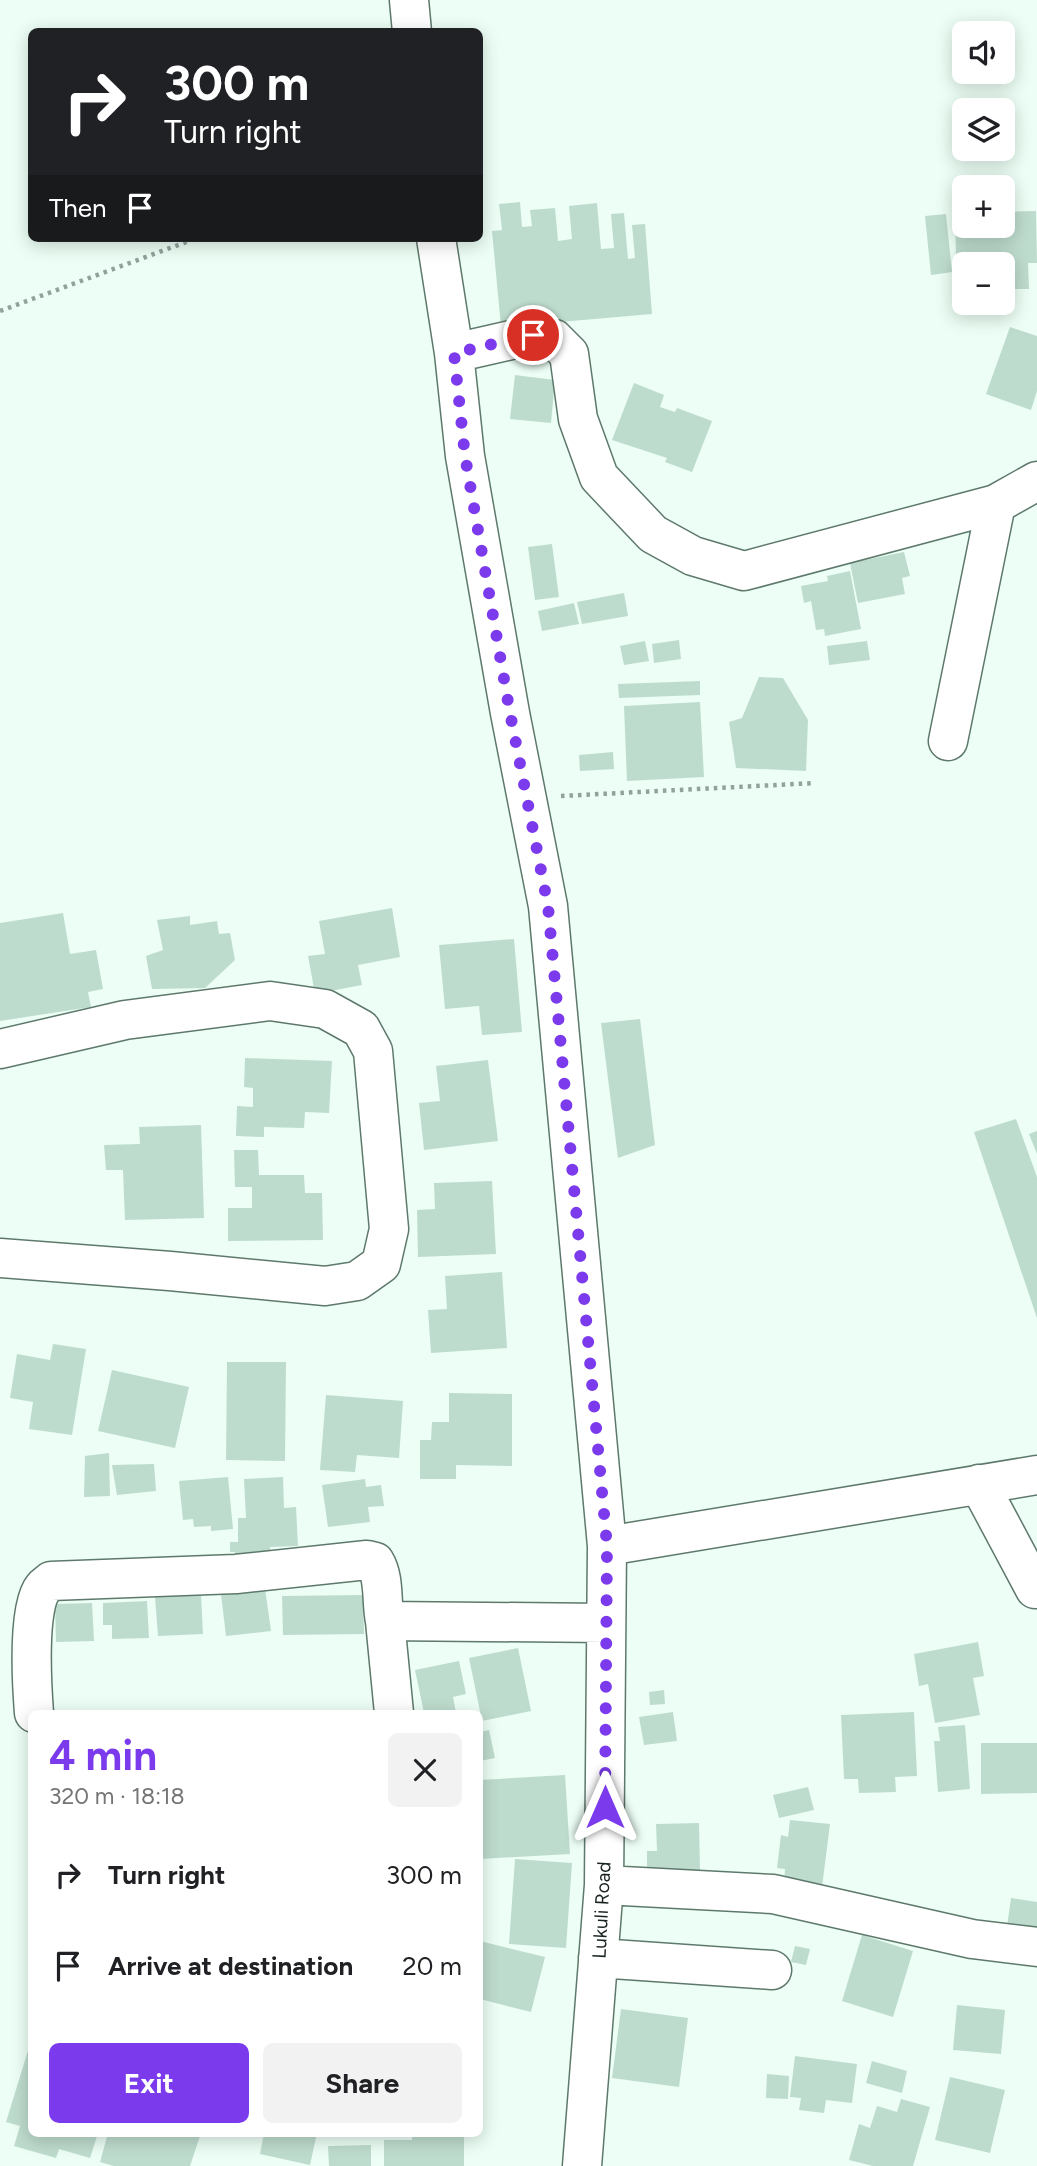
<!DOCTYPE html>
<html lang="en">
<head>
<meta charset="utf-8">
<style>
	:root { --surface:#fff; --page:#f2f2f2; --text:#202124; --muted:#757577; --accent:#7c3aed }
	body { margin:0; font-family:Figtree,sans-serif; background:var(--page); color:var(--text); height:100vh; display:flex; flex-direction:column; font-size:26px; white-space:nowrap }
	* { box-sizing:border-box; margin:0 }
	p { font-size:23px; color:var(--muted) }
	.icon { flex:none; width:38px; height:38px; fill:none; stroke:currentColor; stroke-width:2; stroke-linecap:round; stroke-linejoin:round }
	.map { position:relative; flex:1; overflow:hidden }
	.side { position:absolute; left:28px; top:1710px; width:455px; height:427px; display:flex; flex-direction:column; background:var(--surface); border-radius:10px; box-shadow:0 4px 18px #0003 }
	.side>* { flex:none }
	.top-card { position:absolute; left:28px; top:28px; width:455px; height:214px; border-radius:10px; box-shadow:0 4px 18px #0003; background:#202124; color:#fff; overflow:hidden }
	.tools { position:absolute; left:952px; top:21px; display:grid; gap:14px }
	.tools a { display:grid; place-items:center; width:63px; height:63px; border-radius:10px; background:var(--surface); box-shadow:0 4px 18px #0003; font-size:35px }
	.pin { position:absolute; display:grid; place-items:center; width:60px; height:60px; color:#fff; margin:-30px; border:4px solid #fff; border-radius:50%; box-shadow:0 2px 7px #0007 }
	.me { position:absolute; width:77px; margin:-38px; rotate:0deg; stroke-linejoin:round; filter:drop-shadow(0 0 5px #0008) }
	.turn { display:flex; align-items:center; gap:24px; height:147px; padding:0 21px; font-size:32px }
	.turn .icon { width:91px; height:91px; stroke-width:2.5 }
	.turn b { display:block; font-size:49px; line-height:60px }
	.then { display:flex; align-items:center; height:66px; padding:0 21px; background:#0003; gap:14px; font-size:26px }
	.round { display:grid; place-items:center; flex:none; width:74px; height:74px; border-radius:10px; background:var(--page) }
	.headline { display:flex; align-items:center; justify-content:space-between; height:119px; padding:0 21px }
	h1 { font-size:42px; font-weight:700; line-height:52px; color:var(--accent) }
	.primary-button { display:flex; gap:14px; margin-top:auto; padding:14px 21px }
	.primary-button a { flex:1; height:80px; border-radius:10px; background:var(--accent); color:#fff; font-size:28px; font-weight:700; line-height:80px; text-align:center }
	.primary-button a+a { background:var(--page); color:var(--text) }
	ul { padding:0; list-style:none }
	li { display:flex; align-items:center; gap:21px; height:91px; padding:0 21px }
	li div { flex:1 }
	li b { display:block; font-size:26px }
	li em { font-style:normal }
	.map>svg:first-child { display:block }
	.building { fill:#bedcce }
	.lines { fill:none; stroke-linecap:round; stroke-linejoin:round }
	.minor-casing { stroke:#5e796c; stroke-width:41 }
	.path { stroke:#92a29a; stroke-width:4.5; stroke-dasharray:3.5 5; stroke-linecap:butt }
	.minor { stroke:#fff; stroke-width:38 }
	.route { stroke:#7c3aed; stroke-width:12; stroke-dasharray:0 21.6 }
	.labels { text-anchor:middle; stroke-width:5; stroke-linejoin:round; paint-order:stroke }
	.street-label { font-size:19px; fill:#18231e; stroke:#fff }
</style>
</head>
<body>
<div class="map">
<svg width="1037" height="2166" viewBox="0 0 1037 2166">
	<rect width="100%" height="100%" fill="#ecfef5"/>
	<path class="building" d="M520 202 522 227 532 226 530 210 555 208 558 241 572 239 569 206 597 203 601 249 614 248 611 214 624 213 628 259 635 258 632 225 645 224 652 314 501 327 492 231 502 230 499 204Z
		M1036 211 1037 263H1028L1029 289H1003V264H964V301H957L955 213H964V226H1003V212Z
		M946 214 952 272 931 275 925 216Z
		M1010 327 1037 336V391L1031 410 986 394Z
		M515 375 555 380 551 423 510 419Z
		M634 383 664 395 660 407 675 412 677 408 712 421 692 472 665 462 667 458 612 440Z
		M552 544 559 597 535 600 528 547Z
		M904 552 910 576 902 578 905 594 858 603 850 563Z
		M850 571 861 629 825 636 824 629 816 630 811 601 804 603 801 586 828 581 827 576Z
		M624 593 628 616 582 624 577 602Z
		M574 603 579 624 542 631 538 611Z
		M679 640 681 659 654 663 652 644Z
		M645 641 649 661 624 665 620 646Z
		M867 641 870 660 829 665 827 646Z
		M759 677 783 678 808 720 806 771 736 768 729 722 742 718Z
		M700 681V695L619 698 618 684Z
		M700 702 704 777 627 781 624 706Z
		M613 752 614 769 580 771 579 755Z
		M392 908 400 957 358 965 362 985 315 994 308 956 325 954 319 921Z
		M63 913 70 954 96 950 103 989 88 992 91 1007 0 1021V923Z
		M190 916V925L217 921 219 934 230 933 235 960 205 988 152 989 146 956 163 950 157 920Z
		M514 939 522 1032 482 1035 479 1006 445 1009 439 945Z
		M640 1019 655 1145 618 1158 601 1023Z
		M245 1058 332 1061 329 1113 305 1112 304 1128 264 1127V1137L236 1136 237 1106 253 1107V1088L244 1087Z
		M488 1060 498 1141 424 1150 419 1103 440 1101 436 1066Z
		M1016 1119 1037 1177V1318L974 1132Z
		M201 1125 204 1218 125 1220 123 1170H106L104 1145 140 1144 139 1127Z
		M1037 1131V1154L1029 1134Z
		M234 1150H258L259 1175H304L305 1193H322L323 1240 228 1241V1208H252V1187H235Z
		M492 1181 496 1254 418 1257 417 1210 435 1209 434 1183Z
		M502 1272 507 1348 431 1353 428 1310 447 1309 445 1276Z
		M53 1344 86 1349 72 1435 29 1429 33 1402 10 1398 17 1354 50 1360Z
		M227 1362H286L285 1461 226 1460Z
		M112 1370 189 1387 175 1448 98 1431Z
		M449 1393 512 1394V1466L456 1465V1479H420V1440H431L432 1422H449Z
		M326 1395 403 1401 399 1458 357 1455 355 1472 320 1470Z
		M109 1453 110 1496 84 1497 85 1456Z
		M154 1464 156 1491 117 1495 112 1465Z
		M228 1477 233 1529 211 1531V1526L194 1527 193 1519 183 1520 179 1481Z
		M283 1477 284 1508 296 1507 298 1546 270 1547 271 1564 236 1565 235 1552H230V1542H238V1518H246L244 1479Z
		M365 1479 366 1487 381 1485 384 1506 368 1507 370 1522 328 1527 322 1485Z
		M265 1588 271 1631 226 1636 221 1594Z
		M201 1594 203 1634 158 1636 155 1597Z
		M363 1595 364 1634 283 1635 282 1596Z
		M147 1601 149 1638 112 1639V1625H103V1603Z
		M92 1603 94 1641 56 1642 55 1604Z
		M978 1642 984 1676 973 1678 980 1715 935 1723 928 1684 919 1686 914 1654Z
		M518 1648 531 1711 482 1721 469 1658Z
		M459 1661 466 1694 453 1697 456 1713H424L415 1670Z
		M664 1690 665 1704 650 1705 649 1692Z
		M673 1712 677 1741 644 1745 639 1717Z
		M914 1712 917 1776 895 1777 896 1792 859 1793 858 1779H844L841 1715Z
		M965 1725 970 1789 938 1792 934 1741H940L938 1727Z
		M489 1730 495 1758 480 1761V1732Z
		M981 1743H1037V1793L981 1794Z
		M565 1775 570 1854 480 1859V1780Z
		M808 1787 814 1810 779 1818 773 1795Z
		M790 1820 830 1824 822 1887 784 1883 785 1869 777 1868 781 1835 788 1837Z
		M699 1823 700 1872 647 1873V1851H657L656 1824Z
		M515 1859 572 1863 566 1948 509 1944Z
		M1011 1898 1037 1902V1937L1006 1934Z
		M862 1935 913 1951 893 2017 842 2001Z
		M480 1941 545 1957 531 2012 480 1999Z
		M795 1946 810 1949 806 1965 791 1962Z
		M957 2005 1005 2010 1001 2054 953 2050Z
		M621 2009 688 2018 679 2087 612 2078Z
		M31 2041 32 2133H98L90 2158 59 2149 56 2158 14 2146 20 2126 6 2122Z
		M795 2056 857 2064 852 2103 826 2100 824 2113 799 2110 801 2098 790 2097Z
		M872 2061 907 2071 902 2093 866 2083Z
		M767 2074 789 2076 788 2099 766 2098Z
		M950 2077 1005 2090 990 2153 935 2140Z
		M901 2099 930 2107 913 2166H873L849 2160 859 2124 870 2128 877 2106 897 2112Z
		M108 2133H201L190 2166H114L100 2162Z
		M264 2133H317L310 2165 260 2154Z
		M412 2133H464V2166H384V2140H412Z
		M371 2145V2166H329L328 2146Z"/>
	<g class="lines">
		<defs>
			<path id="minor" d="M409 0 412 32
				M436 238 454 353 465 456 510 713 548 906 607 1546 604 1885 582 2166
				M454 353 533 335 554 339 569 354 578 419 599 477 653 534 693 556 744 571 996 504 1037 481
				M948 741 996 504
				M0 1049 125 1020 270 1001 325 1009 361 1029 373 1051 389 1229 381 1264 357 1281 325 1286 170 1271 0 1258
				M979 1484 1035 1589
				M607 1546 1037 1475
				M385 1621 394 1713
				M34 1713C32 1687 27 1607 43 1588 45 1585 49 1583 51 1581L236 1574 367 1560 375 1562C385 1578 381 1603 385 1621L606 1623
				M604 1885 773 1894 972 1939 1037 1947
				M598 1958 772 1970"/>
		</defs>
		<use href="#minor" class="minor-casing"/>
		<path class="path" d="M0 311 197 238
			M561 796 815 783"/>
		<use href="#minor" class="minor"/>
	</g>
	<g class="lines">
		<path class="route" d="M533 335 454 353 465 456 510 713 548 906 607 1546 605 1807"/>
	</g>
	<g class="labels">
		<g class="street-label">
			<text transform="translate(601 1910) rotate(-87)" y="7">Lukuli Road</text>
		</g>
	</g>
</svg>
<div class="tools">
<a><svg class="icon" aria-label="sound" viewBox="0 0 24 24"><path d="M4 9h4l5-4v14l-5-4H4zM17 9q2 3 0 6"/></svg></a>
<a><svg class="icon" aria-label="layers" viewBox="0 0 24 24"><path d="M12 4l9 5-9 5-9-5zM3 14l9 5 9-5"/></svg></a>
<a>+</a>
<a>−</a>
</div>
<div class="pin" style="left:533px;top:335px;background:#d93025"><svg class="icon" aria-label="arrive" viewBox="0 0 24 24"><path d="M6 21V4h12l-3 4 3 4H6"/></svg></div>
<svg class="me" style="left:605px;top:1807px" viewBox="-20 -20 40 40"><path d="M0-17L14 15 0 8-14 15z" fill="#7c3aed" stroke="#fff" stroke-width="4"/></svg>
<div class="top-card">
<div class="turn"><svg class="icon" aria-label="right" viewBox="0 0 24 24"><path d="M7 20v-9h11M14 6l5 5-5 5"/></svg><div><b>300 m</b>Turn right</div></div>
<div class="then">Then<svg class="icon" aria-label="arrive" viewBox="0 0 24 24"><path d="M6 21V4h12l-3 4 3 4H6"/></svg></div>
</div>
<section class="side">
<div class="headline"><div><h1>4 min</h1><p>320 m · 18:18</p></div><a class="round"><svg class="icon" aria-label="close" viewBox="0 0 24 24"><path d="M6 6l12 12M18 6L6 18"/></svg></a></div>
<ul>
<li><svg class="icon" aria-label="right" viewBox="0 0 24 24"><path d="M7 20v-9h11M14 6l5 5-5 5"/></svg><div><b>Turn right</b></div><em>300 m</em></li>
<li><svg class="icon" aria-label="arrive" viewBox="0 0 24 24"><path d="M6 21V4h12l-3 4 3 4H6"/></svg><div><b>Arrive at destination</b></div><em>20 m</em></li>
</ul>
<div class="primary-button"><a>Exit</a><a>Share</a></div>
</section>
</div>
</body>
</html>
